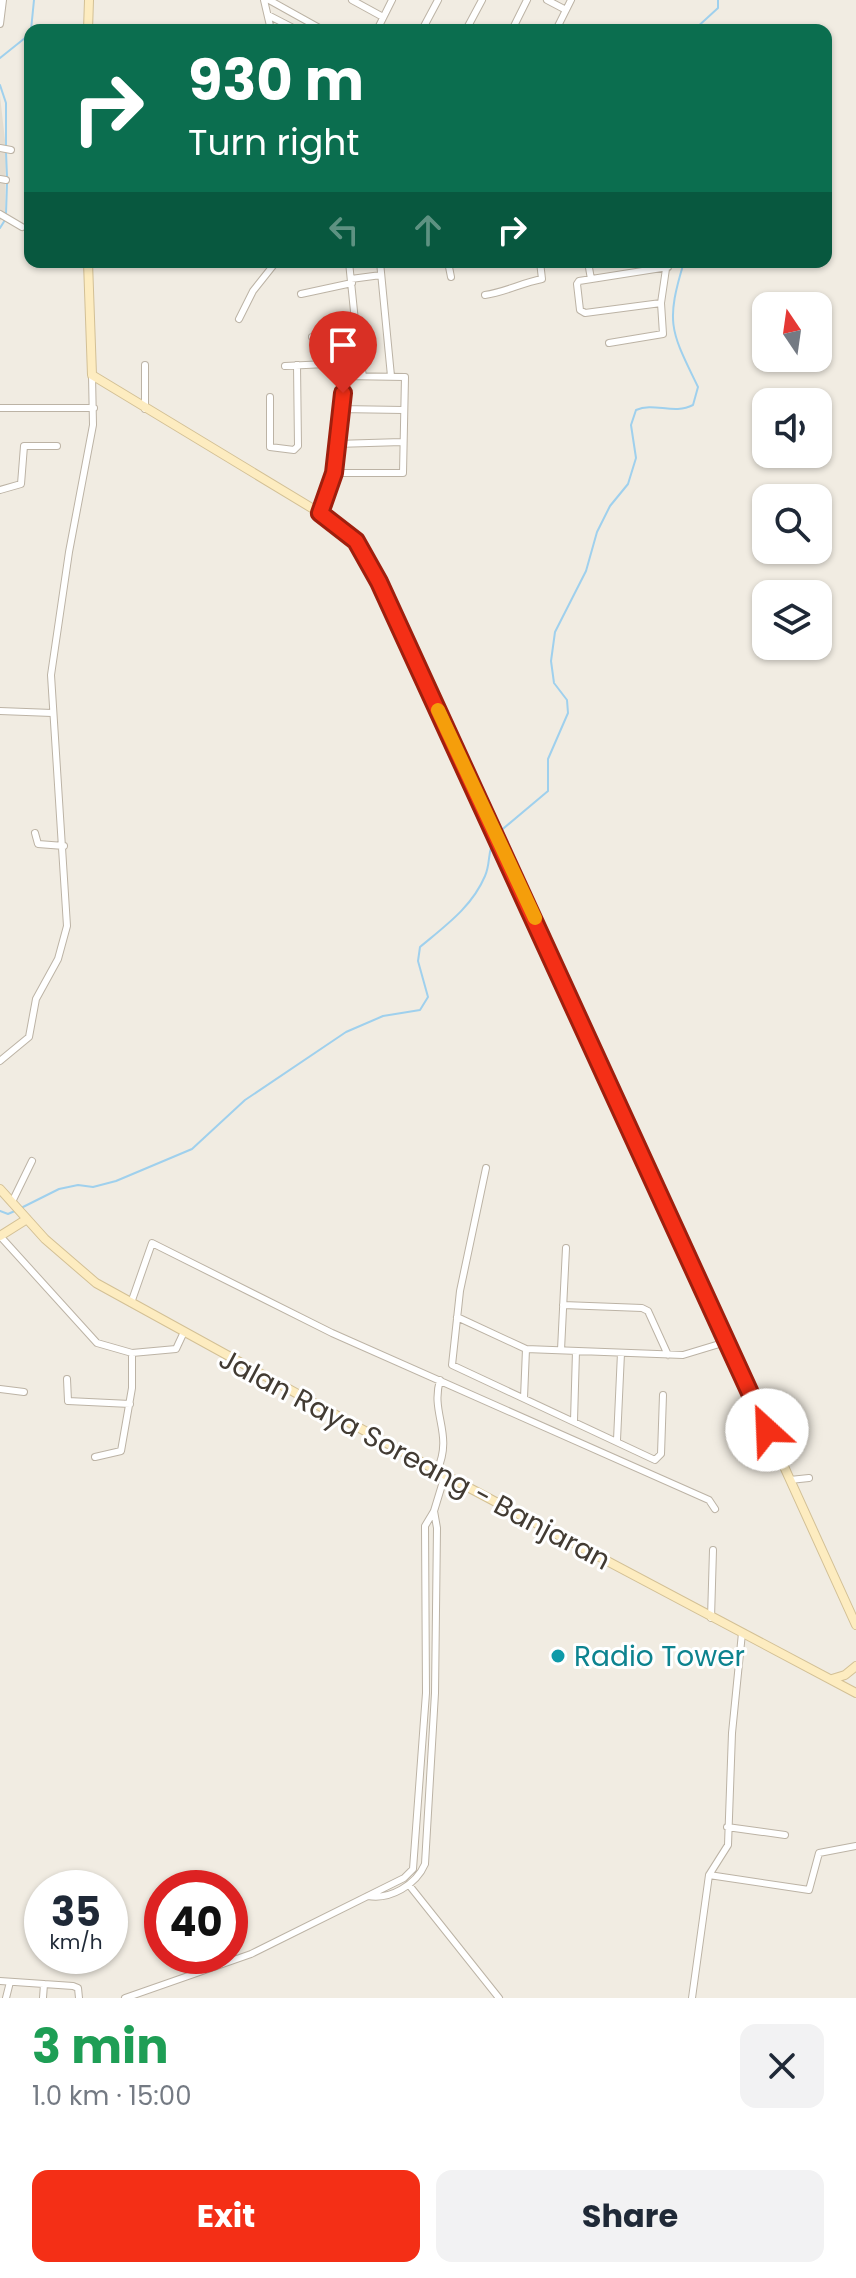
<!DOCTYPE html>
<html lang="en">
<head>
<meta charset="utf-8">
<style>
	:root { --surface:#fff; --page:#f2f2f3; --text:#1f2937; --muted:#747a83; --accent:#f42f16 }
	body { margin:0; font-family:Poppins,sans-serif; background:var(--page); color:var(--text); height:100vh; display:flex; flex-direction:column; font-size:30px; white-space:nowrap }
	* { box-sizing:border-box; margin:0 }
	p { font-size:26px; color:var(--muted) }
	.icon { flex:none; width:44px; height:44px; fill:none; stroke:currentColor; stroke-width:2; stroke-linecap:round; stroke-linejoin:round }
	.map { position:relative; height:1998px; overflow:hidden }
	.details { display:flex; flex-direction:column; background:var(--surface); flex:1 }
	.details>* { flex:none }
	.guide { position:absolute; left:24px; top:24px; width:808px; height:244px; border-radius:16px; box-shadow:0 2px 6px #0004; background:#0b6e4f; color:#fff; overflow:hidden }
	.needle { width:52px; rotate:347deg }
	.tools { position:absolute; left:752px; top:292px; display:grid; gap:16px }
	.tools a { display:grid; place-items:center; width:80px; height:80px; border-radius:16px; background:var(--surface); box-shadow:0 2px 6px #0004; font-size:40px }
	.speed { position:absolute; left:24px; top:1870px; display:flex; gap:16px; font-size:40px; font-weight:700; text-align:center }
	.speed>* { display:grid; place-content:center; width:104px; height:104px; border-radius:50%; background:var(--surface); box-shadow:0 2px 6px #0004; line-height:1 }
	.speed small { font-size:20px; font-weight:400 }
	.speed .limit { border:12px solid #d22; background:#fff; color:#111 }
	.pin { position:absolute; display:grid; place-items:center; width:68px; height:68px; color:#fff; margin:-82px -34px; border-radius:50% 50% 50% 0; rotate:-45deg; box-shadow:0 0 8px #0007 }
	.pin .icon { rotate:45deg }
	.me { position:absolute; width:88px; margin:-44px; rotate:335deg; stroke-linejoin:round; filter:drop-shadow(0 0 6px #0008) }
	.turn { display:flex; align-items:center; gap:28px; height:168px; padding:0 32px; font-size:36px }
	.turn .icon { width:104px; height:104px; stroke-width:2.5 }
	.turn b { display:block; font-size:56px; line-height:68px }
	.lanes { display:flex; align-items:center; height:76px; padding:0 32px; background:#0003; justify-content:center; gap:40px; direction:ltr }
	.lanes .off { opacity:.35 }
	.round { display:grid; place-items:center; flex:none; width:84px; height:84px; border-radius:16px; background:var(--page) }
	.head { display:flex; align-items:center; justify-content:space-between; height:136px; padding:0 32px }
	h1 { font-size:48px; font-weight:700; line-height:60px; color:#1e9e55 }
	.cta { display:flex; gap:16px; margin-top:auto; padding:16px 32px }
	.cta a { flex:1; height:92px; border-radius:16px; background:var(--accent); color:#fff; font-size:32px; font-weight:700; line-height:92px; text-align:center }
	.cta a+a { background:var(--page); color:var(--text) }
	.map>svg:first-child { display:block }
	.residential { fill:#e4ddd0 }
	.lines { fill:none; stroke-linecap:round; stroke-linejoin:round }
	.stream { stroke:#9fd0ed; stroke-width:2 }
	.street-casing { stroke:#bcb3a5; stroke-width:8 }
	.secondary-casing { stroke:#d3c095; stroke-width:10 }
	.street { stroke:#fff; stroke-width:6 }
	.secondary { stroke:#fdecc0; stroke-width:8 }
	.route-casing { stroke:#9f1f0e; stroke-width:20 }
	.route { stroke:#f42f16; stroke-width:14 }
	.slow { stroke:#f59e0b; stroke-width:14 }
	.culture-dot { fill:#0f9aa8; stroke:#fff; stroke-width:3 }
	.labels { text-anchor:middle; stroke-width:6; stroke-linejoin:round; paint-order:stroke }
	.street-label { font-size:28px; fill:#423b33; stroke:#fff }
	.culture-label { font-size:28px; fill:#0d838f; stroke:#fff; text-anchor:start }
</style>
</head>
<body>
<div class="map">
<svg width="856" height="1998" viewBox="0 0 856 1998">
	<rect width="100%" height="100%" fill="#f1ece2"/>
	<path class="residential" d="M0 96 6 149 5 216 0 221Z"/>
	<g class="lines">
		<path class="stream" d="M31 30 34 0
			M694 30 718 8V0
			M0 58 30 34
			M0 85 6 103V145
			M6 152 7 177
			M6 213 7 184
			M0 228 5 220
			M498 833 548 791V759L568 713 567 700 554 683 551 661 555 632 586 571 597 532 610 506 628 484 636 458 631 425 636 410C654 402 674 415 693 405L698 387C671 331 665 324 684 262
			M23 1207 59 1189 78 1185 93 1187 116 1181 192 1149 245 1100 346 1032 383 1016 420 1010 428 997 418 961 420 947C445 926 472 907 485 876 491 863 487 850 495 838
			M0 1211 8 1214 17 1210"/>
		<defs>
			<path id="street" d="M264 0 271 30
				M269 0 323 30
				M352 0 383 17
				M547 0 566 10
				M268 15 297 30
				M0 24 3 0
				M377 30 392 0
				M422 30 438 0
				M466 30 482 0
				M512 30 527 0
				M556 30 571 0
				M0 148 11 150
				M0 179 6 180
				M0 214 22 227
				M380 262 391 376
				M448 262 451 277
				M588 262 591 279
				M351 279 381 275
				M301 294 352 283
				M485 295C506 292 521 283 542 279L540 262
				M661 303 585 313 580 310 577 284 579 281 668 267
				M239 319 253 291 276 262
				M312 337 356 331
				M357 341 363 376
				M609 343 663 334 661 303 667 262
				M285 366 347 363
				M270 397V447L294 450 298 446 297 365
				M0 408H94
				M145 409V365
				M340 409 403 410
				M336 444 402 442
				M334 473H403L405 377 345 376
				M0 490 21 484 24 446H57
				M320 513 334 473 347 363 357 341 349 262
				M0 711 52 713
				M35 833 38 844 64 846
				M0 1061 29 1037 36 999 58 959 67 926 51 675 69 552 93 425 92 375
				M486 1168 460 1291 452 1365 655 1460 661 1454 663 1395
				M12 1202 32 1161
				M0 1236 97 1343 132 1353V1388L121 1451 95 1457
				M131 1303 152 1243 332 1333 709 1500 715 1509
				M563 1305 642 1308 648 1311 668 1355
				M457 1317 526 1349 683 1355 726 1342
				M561 1350 566 1248
				M132 1353 176 1349 183 1334
				M67 1379 68 1401 130 1404
				M0 1389 24 1392
				M524 1398 526 1349
				M574 1421 576 1351
				M743 1431 767 1430
				M617 1440 621 1353
				M437 1471C454 1433 430 1414 440 1380
				M790 1480 809 1478
				M711 1618 713 1550
				M727 1827 785 1835
				M709 1875 809 1890 819 1853 856 1846
				M409 1885 499 1998
				M368 1896C390 1900 416 1885 425 1864L435 1693 437 1528 434 1511
				M0 1981 73 1986 78 1988 79 1998
				M6 1998 10 1982
				M43 1998 44 1984
				M125 1998 251 1954 404 1878 413 1869 426 1693 425 1526 434 1511 445 1475
				M692 1998 709 1875 728 1845 732 1733 742 1633"/>
			<path id="secondary" d="M88 30 89 0
				M88 262 92 375 320 513 360 547 505 852 856 1625
				M0 1189 45 1239 96 1283 445 1475 856 1693
				M0 1236 27 1219
				M832 1679 845 1675 856 1666"/>
		</defs>
		<use href="#street" class="street-casing"/>
		<use href="#secondary" class="secondary-casing"/>
		<use href="#street" class="street"/>
		<use href="#secondary" class="secondary"/>
	</g>
	<g class="lines">
		<defs>
			<path id="route" d="M343 393 334 473 320 513 356 541 379 582 767 1430"/>
		</defs>
		<use href="#route" class="route-casing"/>
		<use href="#route" class="route"/>
		<path class="slow" d="M438 710 535 918"/>
	</g>
	<circle class="culture-dot" cx="558" cy="1656" r="8"/>
	<g class="labels">
		<g class="street-label">
			<text transform="translate(415 1459) rotate(28)" y="10">Jalan Raya Soreang - Banjaran</text>
		</g>
		<g class="culture-label">
			<text x="574" y="1666">Radio Tower</text>
		</g>
	</g>
</svg>
<div class="tools">
<a><svg class="needle" viewBox="-14 -14 28 28"><path d="M0-13l5 13h-10z" fill="#e53935"/><path d="M0 13l5-13h-10z" fill="#747a83"/></svg></a>
<a><svg class="icon" aria-label="sound" viewBox="0 0 24 24"><path d="M4 9h4l5-4v14l-5-4H4zM17 9q2 3 0 6"/></svg></a>
<a><svg class="icon" aria-label="search" viewBox="0 0 24 24"><circle cx="10" cy="10" r="6"/><path d="M15 15l6 6"/></svg></a>
<a><svg class="icon" aria-label="layers" viewBox="0 0 24 24"><path d="M12 4l9 5-9 5-9-5zM3 14l9 5 9-5"/></svg></a>
</div>
<div class="speed"><div>35<small>km/h</small></div><div class="limit">40</div></div>
<div class="pin" style="left:343px;top:393px;background:#d93025"><svg class="icon" aria-label="arrive" viewBox="0 0 24 24"><path d="M6 21V4h12l-3 4 3 4H6"/></svg></div>
<svg class="me" style="left:767px;top:1430px" viewBox="-20 -20 40 40"><circle r="19" fill="#fff"/><path d="M0-13L10 11 0 6-10 11z" fill="#f42f16"/></svg>
<div class="guide">
<div class="turn"><svg class="icon" aria-label="right" viewBox="0 0 24 24"><path d="M7 20v-9h11M14 6l5 5-5 5"/></svg><div><b>930 m</b>Turn right</div></div>
<div class="lanes"><svg class="icon off" aria-label="left" viewBox="0 0 24 24"><path d="M17 20v-9H6M10 6l-5 5 5 5"/></svg><svg class="icon off" aria-label="ahead" viewBox="0 0 24 24"><path d="M12 20V5M6 11l6-6 6 6"/></svg><svg class="icon" aria-label="right" viewBox="0 0 24 24"><path d="M7 20v-9h11M14 6l5 5-5 5"/></svg></div>
</div>
</div>
<section class="details">
<div class="head"><div><h1>3 min</h1><p>1.0 km · 15:00</p></div><a class="round"><svg class="icon" aria-label="close" viewBox="0 0 24 24"><path d="M6 6l12 12M18 6L6 18"/></svg></a></div>
<div class="cta"><a>Exit</a><a>Share</a></div>
</section>
</body>
</html>
